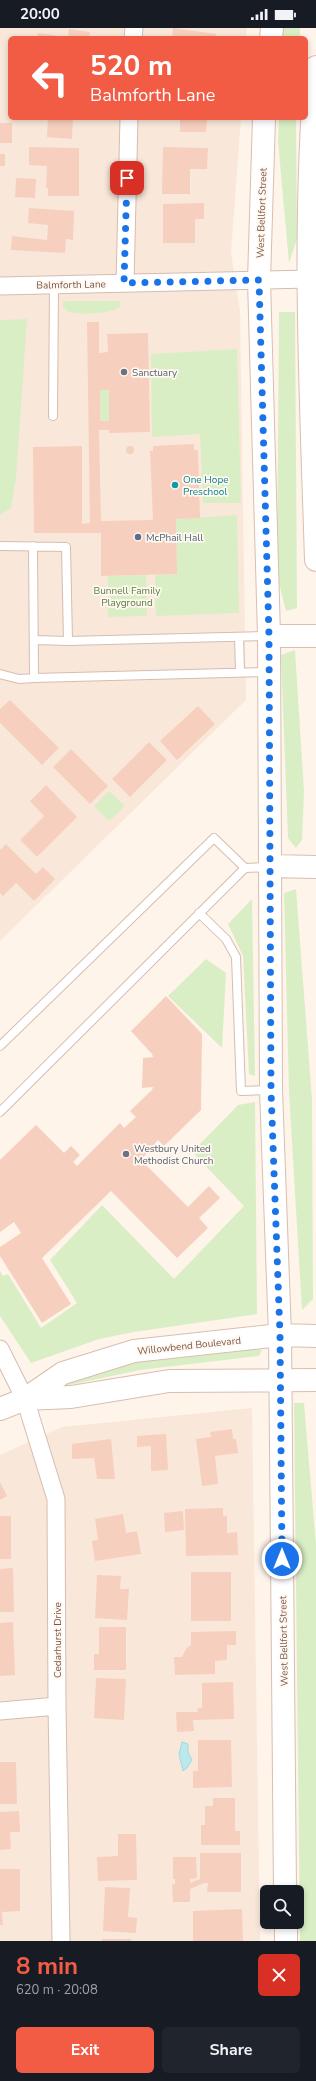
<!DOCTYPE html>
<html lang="en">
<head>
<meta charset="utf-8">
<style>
	:root { --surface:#171b24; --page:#20242c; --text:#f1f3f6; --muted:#9ea1a6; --accent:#f25b44 }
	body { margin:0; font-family:"Nunito Sans",sans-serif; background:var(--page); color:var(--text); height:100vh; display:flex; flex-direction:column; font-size:15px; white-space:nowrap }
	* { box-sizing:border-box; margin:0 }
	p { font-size:13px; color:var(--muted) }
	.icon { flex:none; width:22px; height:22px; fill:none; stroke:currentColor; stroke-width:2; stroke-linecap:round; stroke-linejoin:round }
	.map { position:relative; height:1913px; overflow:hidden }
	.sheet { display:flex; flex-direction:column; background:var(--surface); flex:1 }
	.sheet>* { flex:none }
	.guide { position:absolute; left:8px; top:8px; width:300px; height:84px; border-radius:6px; box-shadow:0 2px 6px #0003; background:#f25b44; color:#fff; overflow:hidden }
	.tools { position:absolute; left:260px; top:1857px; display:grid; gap:8px }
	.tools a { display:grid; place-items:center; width:44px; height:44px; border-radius:6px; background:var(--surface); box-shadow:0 2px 6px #0003; font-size:20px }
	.pin { position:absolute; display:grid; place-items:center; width:34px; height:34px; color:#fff; margin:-17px; border-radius:8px; box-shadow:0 2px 6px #0006 }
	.me { position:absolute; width:44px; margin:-22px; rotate:0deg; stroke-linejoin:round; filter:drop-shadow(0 0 3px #0008) }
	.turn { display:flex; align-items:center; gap:14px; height:84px; padding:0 16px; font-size:18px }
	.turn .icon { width:52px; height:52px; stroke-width:2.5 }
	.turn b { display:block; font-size:28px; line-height:34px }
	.round { display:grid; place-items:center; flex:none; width:42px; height:42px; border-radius:6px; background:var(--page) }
	.summary { display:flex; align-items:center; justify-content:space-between; height:68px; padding:0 16px }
	h1 { font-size:24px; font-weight:700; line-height:30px; color:var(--accent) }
	.primary-button { display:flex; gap:8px; margin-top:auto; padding:8px 16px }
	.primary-button a { flex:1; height:46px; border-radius:6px; background:var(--accent); color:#fff; font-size:16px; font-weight:700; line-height:46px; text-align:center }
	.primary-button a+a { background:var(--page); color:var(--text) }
	.status { display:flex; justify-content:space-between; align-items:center; height:28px; padding:0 20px; background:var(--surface); direction:ltr }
	.status svg { height:11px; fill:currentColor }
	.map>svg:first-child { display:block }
	.residential { fill:#f9e8da }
	.green { fill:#daeec5 }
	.water { fill:#bbe8eb; stroke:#a0dade }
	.building { fill:#f7cfbe; fill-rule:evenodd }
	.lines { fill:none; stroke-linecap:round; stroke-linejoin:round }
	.service-casing { stroke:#d5bdb0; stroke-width:10 }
	.minor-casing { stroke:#d5bdb0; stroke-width:19 }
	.secondary-casing { stroke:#dabeaf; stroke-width:24 }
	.service { stroke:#fff; stroke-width:8 }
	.minor { stroke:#fff; stroke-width:17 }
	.secondary { stroke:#fff; stroke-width:22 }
	.route { stroke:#1a73e8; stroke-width:7; stroke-dasharray:0 12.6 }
	.worship-dot { fill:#6b7280; stroke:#fff9f2; stroke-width:1.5 }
	.culture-dot { fill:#0f9aa8; stroke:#fff9f2; stroke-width:1.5 }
	.service-dot { fill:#5c6f8a; stroke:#fff9f2; stroke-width:1.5 }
	.labels { text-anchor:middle; stroke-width:3.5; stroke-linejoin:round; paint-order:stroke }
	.street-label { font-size:10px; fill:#7d5749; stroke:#fff9f2 }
	.worship-label { font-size:10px; fill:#5b616d; stroke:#fff9f2; text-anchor:start }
	.culture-label { font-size:10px; fill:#0d838f; stroke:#fff9f2; text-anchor:start }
	.service-label { font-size:10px; fill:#4e5e75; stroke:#fff9f2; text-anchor:start }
	.park-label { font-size:10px; fill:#567d3d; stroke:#fff9f2 }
</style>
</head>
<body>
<div class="status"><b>20:00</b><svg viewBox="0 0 49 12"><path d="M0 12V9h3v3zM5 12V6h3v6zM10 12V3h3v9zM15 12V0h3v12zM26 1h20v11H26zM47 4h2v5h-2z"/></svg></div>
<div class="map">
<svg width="316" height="1913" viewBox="0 0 316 1913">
	<rect width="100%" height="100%" fill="#fef4ea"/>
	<path class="residential" d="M0 0H247L246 10H10V90H241L231 225 240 283 246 672 0 913Z
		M252 1380 260 1913H0V1427L62 1399Z"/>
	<path class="green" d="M282 0H300V10H282Z
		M279 90H296L297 211 289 235 278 113Z
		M65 273H120L121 277C117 286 80 287 70 284 66 283 65 281 63 278L62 276Z
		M279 284H295L297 580 286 583 277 547Z
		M27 291 16 451 11 480 0 487V292Z
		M237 321 241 475H203L200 406 152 409 151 326Z
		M100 362H109V393H100Z
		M237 487 239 585 156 588 155 547 177 546 176 491Z
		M146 547 147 588 108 589V548Z
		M295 622 304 763 302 812 296 820 288 810 281 627Z
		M109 763 125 778 109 793 94 778Z
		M296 861 312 1072 313 1271 302 1282 289 1064 284 865Z
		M252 871 255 1048 249 1046 243 928 228 896Z
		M206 931 226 945 222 1020 168 968Z
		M255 1074 257 1286 134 1304 99 1311 31 1335 0 1288V1243L3 1248 8 1246 41 1300 77 1275 50 1232 102 1177 174 1251 244 1178 195 1127 198 1118 238 1077Z
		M240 1317 262 1322 259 1328 140 1342 50 1361 127 1335Z
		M294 1375H304L316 1517V1913H300Z"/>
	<path class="water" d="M182 1714 188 1716V1724L192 1732 187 1740 183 1743 179 1726Z"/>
	<path class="building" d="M173 0 216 6V10H172Z
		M69 1 90 4 89 10H68Z
		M38 5 66 9V10H37Z
		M48 90H73L72 111 47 109Z
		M180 90H207L206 104H180Z
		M0 95H12V115H0Z
		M29 119 79 120V168H48V160H46L47 138 29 137Z
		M163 119 208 120 207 141H190V166H162Z
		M0 126H5V138H0Z
		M16 150 36 151 35 170 15 169Z
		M204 175V191H195V215H163V176Z
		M29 180 74 183 73 212 66 211 65 225 11 222 12 208 47 212 48 197 28 195Z
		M87 294H99V325L108 324 107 306 148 305 150 404 109 405V402H99L101 493 153 492 150 423H153V418L194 416V422H198L200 490 176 491 177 546 101 548V505H34L33 419 82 418V496L90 495ZM100 362H109V393H100Z
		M126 422a4 4 0 1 1 8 0a4 4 0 1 1-8 0Z
		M10 672 59 720 42 737 0 695V681Z
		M198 678 215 696 177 732 160 713Z
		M149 714 167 732 130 769 112 751Z
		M71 721 108 758 90 776 53 739Z
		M46 757 77 789 37 829 20 812 44 788 30 773Z
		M6 816 36 846 43 839 55 851 34 873 16 855 3 868 0 865V822Z
		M166 968 202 1006 201 1082 164 1118 158 1112 141 1132 188 1179 209 1158 220 1170 199 1190 208 1200 177 1230 111 1163 42 1230 71 1276 42 1295 0 1228V1219L21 1205 14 1194 0 1204V1132L36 1097 64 1125 71 1118 80 1127 73 1134 77 1138 120 1095 124 1100 136 1089 130 1083 152 1062 153 1059 142 1060 143 1030 153 1029 152 1026 131 1003Z
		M232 1401 233 1411H236L238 1425 215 1428 218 1456 202 1458 196 1411 211 1409 210 1404Z
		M166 1406 168 1442 151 1443V1418L137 1419V1408Z
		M111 1411 115 1451H97L94 1430 72 1431V1416Z
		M0 1454 7 1468 0 1472Z
		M223 1480V1488H227V1505L237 1504 238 1527 186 1528 185 1481Z
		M183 1483 184 1502 165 1504 164 1485Z
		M123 1486 126 1505 137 1503 141 1526 95 1533 92 1513 98 1512 95 1491Z
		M0 1488H11V1531H0Z
		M13 1540 14 1584H0V1541Z
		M191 1544H231V1593H191Z
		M97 1547 121 1548 120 1561H129L127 1592 95 1590Z
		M13 1594 15 1647 0 1648V1595Z
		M99 1599H126V1642H94V1626H99Z
		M236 1603V1617H227V1632L215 1633V1646L175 1647 174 1629H182L186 1621 191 1617V1604Z
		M96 1650 126 1651 124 1692 94 1690Z
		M233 1654 234 1691 193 1692 194 1703 177 1704 176 1684H198L197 1680H202V1655Z
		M198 1712H231L232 1759 193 1760V1743H198Z
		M0 1734H16L17 1776H0Z
		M213 1770H235V1803H240V1817H201V1797H205V1778H213Z
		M19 1783 20 1804H10L11 1821 0 1822V1784Z
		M118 1806H136L137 1852 98 1853 97 1829 118 1828Z
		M200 1825H241V1864H207L208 1855H204L190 1861V1874H173L172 1856H175V1851H173V1829H196L197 1850 190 1851V1855L200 1851Z
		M0 1841H20V1883L2 1884 3 1897H0Z
		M105 1859 130 1860 128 1889 137 1890 136 1905 103 1903Z
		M242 1881 243 1913H193V1883Z
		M102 1911H131V1913H102Z"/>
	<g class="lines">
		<defs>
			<path id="service" d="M53 388 54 257
				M0 518 66 519 68 613
				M33 518 34 650 267 644
				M239 609 240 644
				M35 612 68 613 268 608
				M0 646 19 651 34 650
				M199 885 226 911 236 929 241 1063 271 1062
				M0 1018 214 810 245 840
				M0 1084 245 840 269 839"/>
			<path id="minor" d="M133 10 134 0
				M125 255 129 90
				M0 258 310 251
				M0 1321 25 1371 56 1471 57 1678 61 1913
				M0 1683 57 1678"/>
			<path id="secondary" d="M271 10 272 0
				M316 39C302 201 311 369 316 532
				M264 90 259 252 269 608 271 1062 280 1307 285 1864
				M269 608H316
				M270 838 316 839
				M25 1371 71 1369 169 1353 316 1352
				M0 1381 25 1371 63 1345 134 1323 280 1307 316 1308
				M286 1894V1913"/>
		</defs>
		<use href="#service" class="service-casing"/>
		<use href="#minor" class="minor-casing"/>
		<use href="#secondary" class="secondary-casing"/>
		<use href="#service" class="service"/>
		<use href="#minor" class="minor"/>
		<use href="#secondary" class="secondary"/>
	</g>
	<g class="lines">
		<path class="route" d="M127 150 124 255 259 252 269 608 271 1062 280 1307 282 1531"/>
	</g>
	<g class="worship-dot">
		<circle cx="124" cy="344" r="4"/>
		<circle cx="126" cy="1126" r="4"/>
	</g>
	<circle class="culture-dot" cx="175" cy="457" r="4"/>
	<circle class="service-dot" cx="138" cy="509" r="4"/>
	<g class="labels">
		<g class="street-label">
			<text transform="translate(261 185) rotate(-88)" y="4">West Bellfort Street</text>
			<text transform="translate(71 256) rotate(-1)" y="4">Balmforth Lane</text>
			<text transform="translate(189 1317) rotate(-6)" y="4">Willowbend Boulevard</text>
			<text transform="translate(57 1612) rotate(-90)" y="4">Cedarhurst Drive</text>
			<text transform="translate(283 1613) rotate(-91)" y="4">West Bellfort Street</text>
		</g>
		<g class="worship-label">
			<text x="132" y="348">Sanctuary</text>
			<text x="134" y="1124">Westbury United<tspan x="134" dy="12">Methodist Church</tspan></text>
		</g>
		<g class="culture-label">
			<text x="183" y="455">One Hope<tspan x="183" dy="12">Preschool</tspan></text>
		</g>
		<g class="service-label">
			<text x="146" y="513">McPhail Hall</text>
		</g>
		<g class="park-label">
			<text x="127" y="566">Bunnell Family<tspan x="127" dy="12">Playground</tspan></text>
		</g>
	</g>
</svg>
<div class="tools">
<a><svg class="icon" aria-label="search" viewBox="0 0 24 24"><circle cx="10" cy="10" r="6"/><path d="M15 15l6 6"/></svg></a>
</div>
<div class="pin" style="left:127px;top:150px;background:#d93025"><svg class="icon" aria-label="arrive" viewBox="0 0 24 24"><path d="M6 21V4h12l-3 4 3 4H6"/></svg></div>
<svg class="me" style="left:282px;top:1531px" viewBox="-20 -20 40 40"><circle r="17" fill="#1a73e8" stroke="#fff" stroke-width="3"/><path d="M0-11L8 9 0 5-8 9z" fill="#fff"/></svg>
<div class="guide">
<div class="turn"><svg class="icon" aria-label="left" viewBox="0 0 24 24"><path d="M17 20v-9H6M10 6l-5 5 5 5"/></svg><div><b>520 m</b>Balmforth Lane</div></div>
</div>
</div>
<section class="sheet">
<div class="summary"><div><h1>8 min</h1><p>620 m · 20:08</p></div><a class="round" style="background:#d93025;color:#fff"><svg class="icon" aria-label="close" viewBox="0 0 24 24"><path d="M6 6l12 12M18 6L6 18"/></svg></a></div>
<div class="primary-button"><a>Exit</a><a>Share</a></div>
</section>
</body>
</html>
